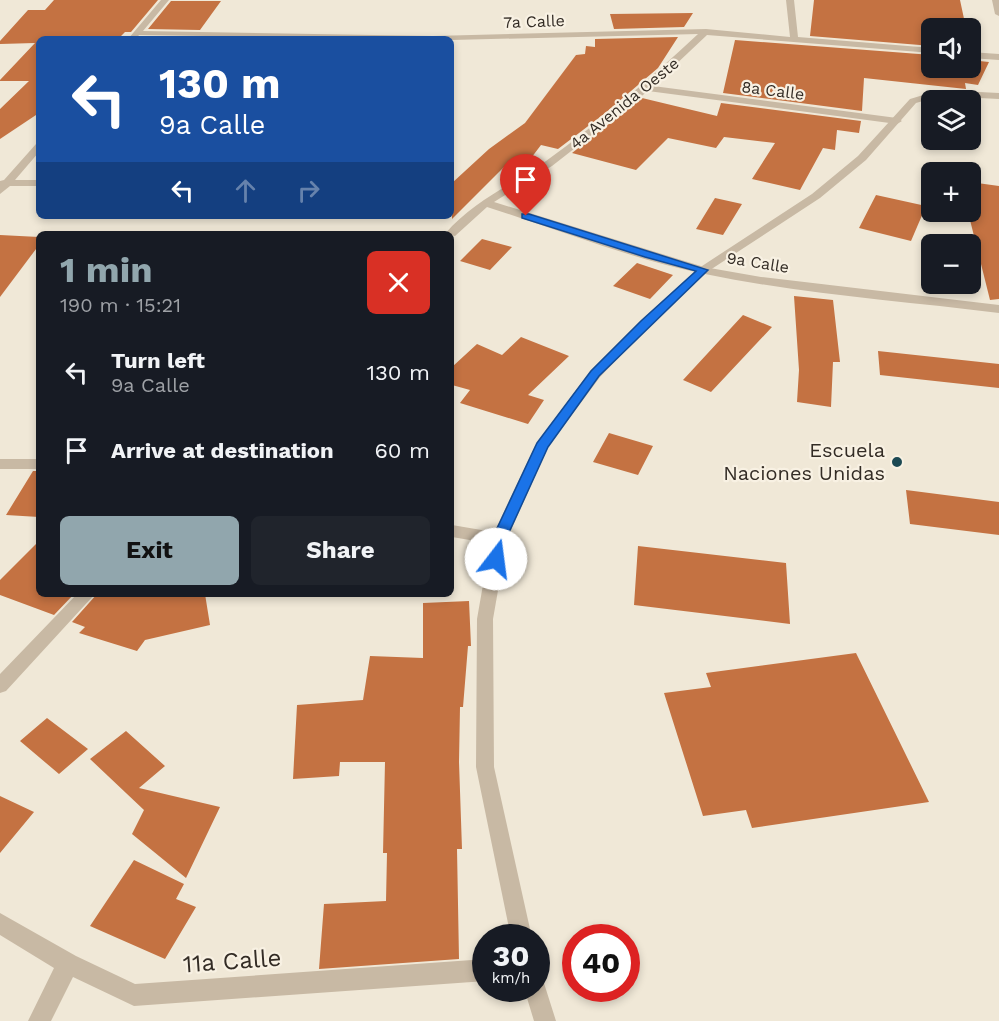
<!DOCTYPE html>
<html lang="en">
<head>
<meta charset="utf-8">
<style>
	:root { --surface:#171b24; --page:#20242c; --text:#f1f3f6; --muted:#9ea1a6; --accent:#91a6ad }
	body { margin:0; font-family:"Work Sans",sans-serif; background:var(--page); color:var(--text); height:100vh; display:flex; flex-direction:column; font-size:22px; white-space:nowrap }
	* { box-sizing:border-box; margin:0 }
	p { font-size:20px; color:var(--muted) }
	.icon { flex:none; width:33px; height:33px; fill:none; stroke:currentColor; stroke-width:2; stroke-linecap:round; stroke-linejoin:round }
	.map { position:relative; flex:1; overflow:hidden }
	.sheet { position:absolute; left:36px; top:231px; width:418px; height:366px; display:flex; flex-direction:column; background:var(--surface); border-radius:9px; box-shadow:0 3px 9px #0003 }
	.sheet>* { flex:none }
	.guide { position:absolute; left:36px; top:36px; width:418px; height:183px; border-radius:9px; box-shadow:0 3px 9px #0003; background:#1a4fa0; color:#fff; overflow:hidden }
	.tools { position:absolute; left:921px; top:18px; display:grid; gap:12px }
	.tools a { display:grid; place-items:center; width:60px; height:60px; border-radius:9px; background:var(--surface); box-shadow:0 3px 9px #0003; font-size:30px }
	.speed { position:absolute; left:472px; top:924px; display:flex; gap:12px; font-size:30px; font-weight:700; text-align:center }
	.speed>* { display:grid; place-content:center; width:78px; height:78px; border-radius:50%; background:var(--surface); box-shadow:0 3px 9px #0003; line-height:1 }
	.speed small { font-size:15px; font-weight:400 }
	.speed .limit { border:9px solid #d22; background:#fff; color:#111 }
	.pin { position:absolute; display:grid; place-items:center; width:51px; height:51px; color:#fff; margin:-62px -26px; border-radius:50% 50% 50% 0; rotate:-45deg; box-shadow:0 0 6px #0007 }
	.pin .icon { rotate:45deg }
	.me { position:absolute; width:66px; margin:-33px; rotate:15deg; stroke-linejoin:round; filter:drop-shadow(0 0 4px #0008) }
	.turn { display:flex; align-items:center; gap:21px; height:126px; padding:0 24px; font-size:27px }
	.turn .icon { width:78px; height:78px; stroke-width:2.5 }
	.turn b { display:block; font-size:42px; line-height:51px }
	.lanes { display:flex; align-items:center; height:57px; padding:0 24px; background:#0003; justify-content:center; gap:30px; direction:ltr }
	.lanes .off { opacity:.35 }
	.round { display:grid; place-items:center; flex:none; width:63px; height:63px; border-radius:9px; background:var(--page) }
	.headline { display:flex; align-items:center; justify-content:space-between; height:102px; padding:0 24px }
	h1 { font-size:36px; font-weight:700; line-height:45px; color:var(--accent) }
	.primary-button { display:flex; gap:12px; margin-top:auto; padding:12px 24px }
	.primary-button a { flex:1; height:69px; border-radius:9px; background:var(--accent); color:#111; font-size:24px; font-weight:700; line-height:69px; text-align:center }
	.primary-button a+a { background:var(--page); color:var(--text) }
	ul { padding:0; list-style:none }
	li { display:flex; align-items:center; gap:18px; height:78px; padding:0 24px }
	li div { flex:1 }
	li b { display:block; font-size:22px }
	li em { font-style:normal }
	.map>svg:first-child { display:block }
	.building { fill:#c47242 }
	.lines { fill:none; stroke-linecap:round; stroke-linejoin:round }
	.minor { fill:#c8b9a4; fill-rule:evenodd }
	.tertiary { fill:#c8b9a4; fill-rule:evenodd }
	.route { fill:#1a73e8; stroke:#114b97; stroke-width:1.5 }
	.poi-dot { fill:#1c4953; stroke:#f8f1e3; stroke-width:2 }
	.labels { text-anchor:middle; stroke-width:4.5; stroke-linejoin:round; paint-order:stroke }
	.far-street-label { font-size:16px; fill:#332c25; stroke:#f8f1e3 }
	.poi-label { font-size:20px; fill:#332c25; stroke:#f8f1e3; text-anchor:end }
	.near-street-label { font-size:24px; fill:#332c25; stroke:#f8f1e3 }
</style>
</head>
<body>
<div class="map">
<svg width="999" height="1021" viewBox="0 0 999 1021">
	<rect width="100%" height="100%" fill="#f0e8d7"/>
	<path class="building" d="M54 0H158L131 32H125L118 39H39V113L0 139V109L29 81H0V80L35 43 0 44V41L28 10H45Z
		M814 0H960L966 28H932V46L810 36Z
		M171 1H221L200 30 148 29Z
		M693 13 684 27 614 29 610 14Z
		M678 37 658 68 604 114 558 149 541 145 522 170 505 166 452 219V183L489 149 525 123 576 55 585 54 586 46 595 47V39Z
		M735 40 932 55V68H970V60L989 62 978 85 965 83 966 89 864 78 862 111 723 93Z
		M642 98 717 116 721 103 861 121 859 133 837 130 835 150 823 148 800 190 752 179 775 143 724 137 716 148 668 138 636 170 572 153Z
		M970 182 999 186V299L990 300 970 220Z
		M876 195 926 206 911 241 859 228Z
		M715 198 742 204 723 235 696 229Z
		M0 235 39 237V245L0 297Z
		M482 239 512 247 490 270 460 261Z
		M637 263 673 275 650 299 613 286Z
		M794 296 833 300 840 362H833L831 407 797 402 799 370Z
		M743 315 772 327 711 392 683 380Z
		M521 337 569 356 528 395 544 400 528 424 460 403 470 390 452 385V367L477 344 502 355Z
		M878 351 999 364V388L880 375Z
		M609 433 653 446 638 475 593 462Z
		M33 471H39V517L6 515Z
		M906 490 999 502V535L910 524Z
		M39 541V594H74L54 615 0 595V580Z
		M638 546 786 563 790 624 634 605Z
		M97 594H205L210 625 145 640 137 651 79 633 85 627 72 622Z
		M469 601 471 646H468L463 707H460L459 762 462 849H457L459 959 319 969 324 904 386 901 387 853H383L385 762H340L339 776 293 779 297 705 363 700 370 656 423 658V603Z
		M856 653 929 802 752 828 746 810 703 816 664 693 711 687 706 673Z
		M47 718 88 749 59 774 20 741Z
		M126 731 165 766 139 788 220 807 186 878 132 834 144 810 90 759Z
		M0 796 34 812 0 853Z
		M134 860 184 884 176 899 196 907 165 959 90 926Z"/>
	<g class="lines">
		<path class="minor" d="M161 0H169L143 31 433 36 706 29 790 37 786 0H794L798 37 932 48V53L707 35 653 86 897 118 902 121 897 124 648 91 552 166 494 202 704 267 761 277 999 305V313C901 301 802 294 705 274 631 259 559 230 487 207L455 236 445 234C473 201 512 185 546 161 600 122 650 79 698 34L452 40 139 35 136 39H128Z
			M970 52 999 54V60L970 58Z
			M39 143V152L15 180H39V186H10L0 194V181L4 180 36 144Z
			M0 459H39V469H0Z
			M452 525 499 533 504 535 507 539 504 543 499 545 452 537Z
			M77 594H95L6 691 0 693V674Z
			M0 913 76 956 135 984 486 959V981L134 1006 73 977 51 1021H28L54 968 0 935Z"/>
		<path class="tertiary" d="M992 0H999V16L995 14Z
			M940 90 999 93V99L940 96 916 103 866 160 820 198 707 272 649 326 600 377 548 447 507 539 493 619 494 767 532 938H511L476 767 477 619 491 539 535 446 590 371 641 320 699 268 812 194 858 156 910 99Z
			M537 978 543 980 556 1021H534L524 988H537Z"/>
	</g>
	<path class="route" d="M522 214H529L708 270 599 376 548 447 506 539 503 559 496 564 489 559 492 539 537 443 591 371 641 321 696 271 645 257 522 218Z"/>
	<circle class="poi-dot" cx="897" cy="462" r="6"/>
	<g class="labels">
		<g class="far-street-label">
			<text transform="translate(534 21) rotate(-2)" y="6">7a Calle</text>
			<text transform="translate(773 90) rotate(7)" y="6">8a Calle</text>
			<text transform="translate(624 103) rotate(-39)" y="6">4a Avenida Oeste</text>
			<text transform="translate(758 262) rotate(9)" y="6">9a Calle</text>
		</g>
		<g class="poi-label">
			<text x="885" y="457">Escuela<tspan x="885" dy="23">Naciones Unidas</tspan></text>
		</g>
		<g class="near-street-label">
			<text transform="translate(232 961) rotate(-4)" y="8">11a Calle</text>
		</g>
	</g>
</svg>
<div class="tools">
<a><svg class="icon" aria-label="sound" viewBox="0 0 24 24"><path d="M4 9h4l5-4v14l-5-4H4zM17 9q2 3 0 6"/></svg></a>
<a><svg class="icon" aria-label="layers" viewBox="0 0 24 24"><path d="M12 4l9 5-9 5-9-5zM3 14l9 5 9-5"/></svg></a>
<a>+</a>
<a>−</a>
</div>
<div class="speed"><div>30<small>km/h</small></div><div class="limit">40</div></div>
<div class="pin" style="left:526px;top:216px;background:#d93025"><svg class="icon" aria-label="arrive" viewBox="0 0 24 24"><path d="M6 21V4h12l-3 4 3 4H6"/></svg></div>
<svg class="me" style="left:496px;top:559px" viewBox="-20 -20 40 40"><circle r="19" fill="#fff"/><path d="M0-13L10 11 0 6-10 11z" fill="#1a73e8"/></svg>
<div class="guide">
<div class="turn"><svg class="icon" aria-label="left" viewBox="0 0 24 24"><path d="M17 20v-9H6M10 6l-5 5 5 5"/></svg><div><b>130 m</b>9a Calle</div></div>
<div class="lanes"><svg class="icon" aria-label="left" viewBox="0 0 24 24"><path d="M17 20v-9H6M10 6l-5 5 5 5"/></svg><svg class="icon off" aria-label="ahead" viewBox="0 0 24 24"><path d="M12 20V5M6 11l6-6 6 6"/></svg><svg class="icon off" aria-label="right" viewBox="0 0 24 24"><path d="M7 20v-9h11M14 6l5 5-5 5"/></svg></div>
</div>
<section class="sheet">
<div class="headline"><div><h1>1 min</h1><p>190 m · 15:21</p></div><a class="round" style="background:#d93025;color:#fff"><svg class="icon" aria-label="close" viewBox="0 0 24 24"><path d="M6 6l12 12M18 6L6 18"/></svg></a></div>
<ul>
<li><svg class="icon" aria-label="left" viewBox="0 0 24 24"><path d="M17 20v-9H6M10 6l-5 5 5 5"/></svg><div><b>Turn left</b><p>9a Calle</p></div><em>130 m</em></li>
<li><svg class="icon" aria-label="arrive" viewBox="0 0 24 24"><path d="M6 21V4h12l-3 4 3 4H6"/></svg><div><b>Arrive at destination</b></div><em>60 m</em></li>
</ul>
<div class="primary-button"><a>Exit</a><a>Share</a></div>
</section>
</div>
</body>
</html>
